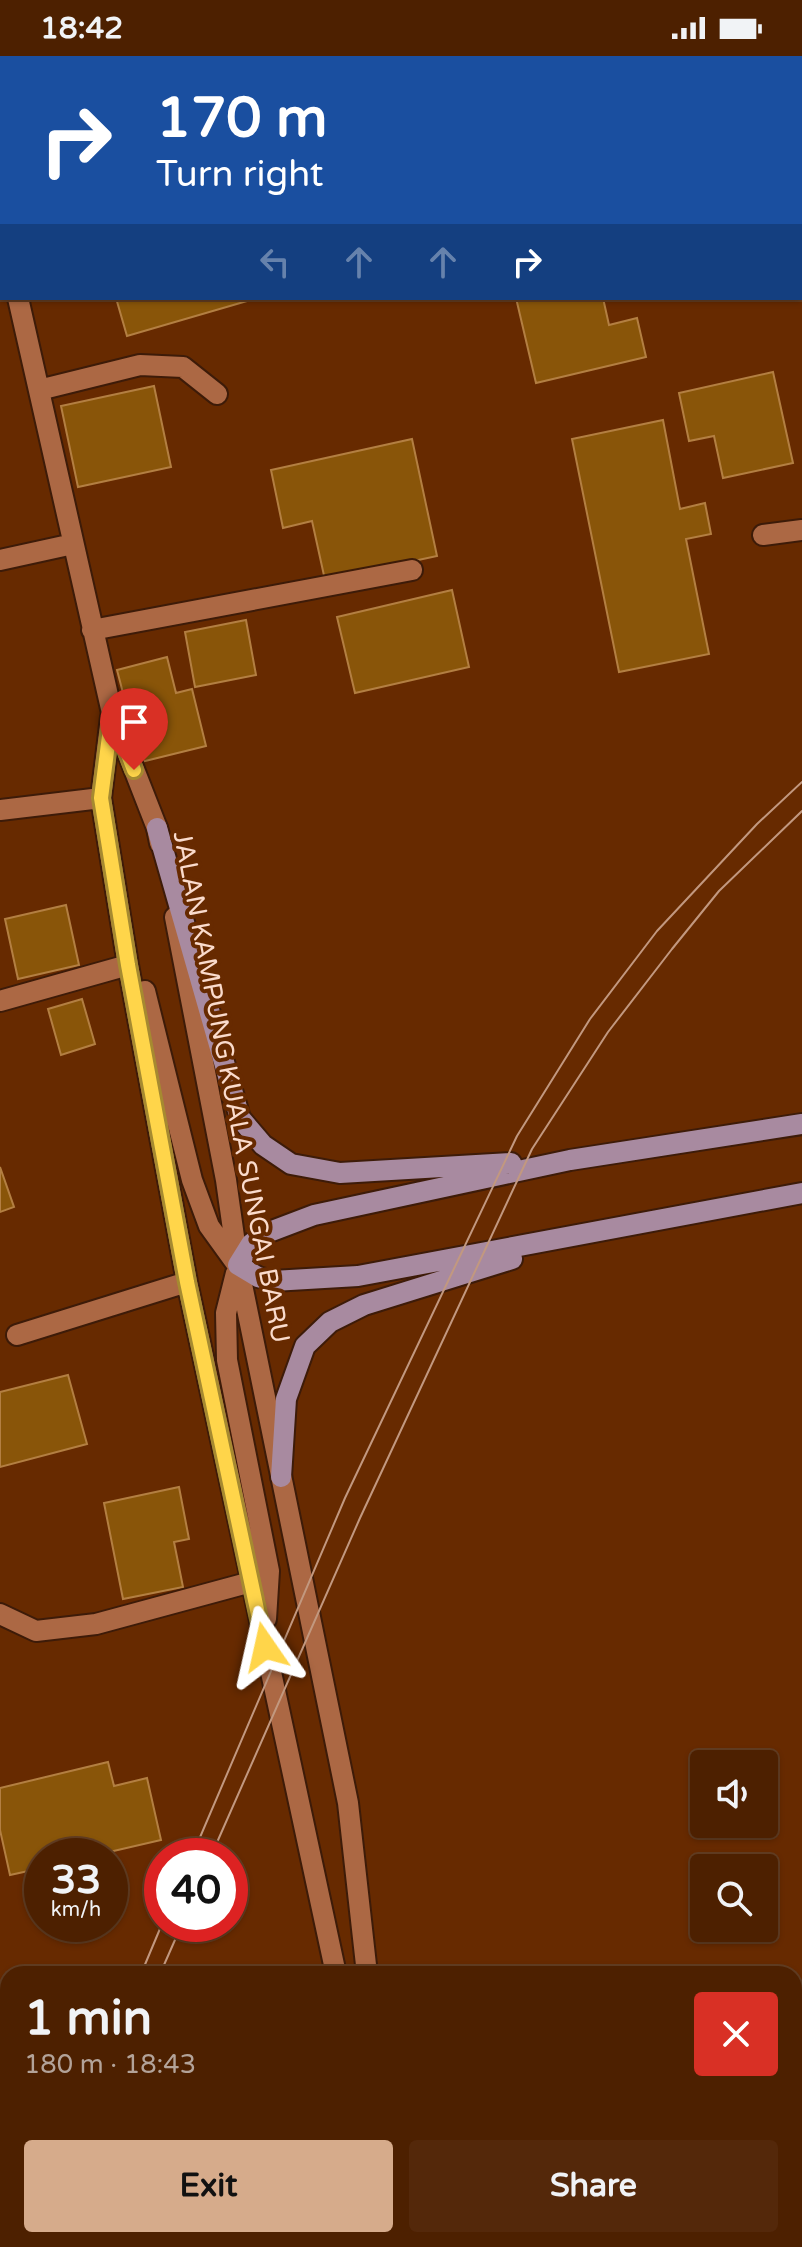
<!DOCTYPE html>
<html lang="en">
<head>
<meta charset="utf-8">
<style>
	:root { --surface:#4d2000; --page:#54280a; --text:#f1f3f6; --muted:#b3a399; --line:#643e22; --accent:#d6ab8b }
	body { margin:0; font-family:"Varela Round",sans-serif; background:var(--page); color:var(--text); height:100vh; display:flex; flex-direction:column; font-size:30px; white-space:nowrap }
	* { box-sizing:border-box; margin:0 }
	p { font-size:26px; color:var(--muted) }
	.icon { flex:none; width:44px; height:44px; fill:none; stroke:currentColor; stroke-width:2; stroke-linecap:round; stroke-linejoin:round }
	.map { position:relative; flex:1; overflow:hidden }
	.panel { position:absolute; left:0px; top:1910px; width:802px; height:282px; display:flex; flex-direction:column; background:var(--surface); border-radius:24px 24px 0 0; box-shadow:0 2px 6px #0004,0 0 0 2px var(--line) }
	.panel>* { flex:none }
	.hud { position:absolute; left:0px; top:0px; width:802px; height:244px; box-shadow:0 2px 6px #0004,0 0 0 2px var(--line); background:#1a4fa0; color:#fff; overflow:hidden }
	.buttons { position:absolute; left:690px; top:1694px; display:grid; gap:16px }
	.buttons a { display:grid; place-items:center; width:88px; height:88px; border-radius:8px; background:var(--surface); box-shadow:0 2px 6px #0004,0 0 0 2px var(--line); font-size:40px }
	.speed { position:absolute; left:24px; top:1782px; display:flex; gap:16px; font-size:40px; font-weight:700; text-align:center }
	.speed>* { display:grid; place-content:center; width:104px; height:104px; border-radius:50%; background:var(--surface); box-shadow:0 2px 6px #0004,0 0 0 2px var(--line); line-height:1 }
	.speed small { font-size:20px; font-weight:400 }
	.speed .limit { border:12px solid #d22; background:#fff; color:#111 }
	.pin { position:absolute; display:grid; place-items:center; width:68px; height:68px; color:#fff; margin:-82px -34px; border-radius:50% 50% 50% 0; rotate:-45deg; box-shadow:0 0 8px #0007 }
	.pin .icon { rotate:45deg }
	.me { position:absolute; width:88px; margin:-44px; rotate:349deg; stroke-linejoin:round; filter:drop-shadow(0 0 6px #0008) }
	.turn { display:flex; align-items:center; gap:28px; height:168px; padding:0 24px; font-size:36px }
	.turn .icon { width:104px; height:104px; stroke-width:2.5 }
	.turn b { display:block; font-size:56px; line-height:68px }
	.lanes { display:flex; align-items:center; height:76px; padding:0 24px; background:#0003; justify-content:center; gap:40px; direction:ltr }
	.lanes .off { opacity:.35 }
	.round { display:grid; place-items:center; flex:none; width:84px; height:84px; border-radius:8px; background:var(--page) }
	.head { display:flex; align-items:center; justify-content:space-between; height:136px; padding:0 24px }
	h1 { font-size:48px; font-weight:800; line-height:60px }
	.button { display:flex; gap:16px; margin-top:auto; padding:16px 24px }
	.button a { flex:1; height:92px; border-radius:8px; background:var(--accent); color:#111; font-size:32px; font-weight:800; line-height:92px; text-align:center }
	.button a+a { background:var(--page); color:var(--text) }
	.status { display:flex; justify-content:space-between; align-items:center; height:56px; padding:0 40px; background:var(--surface); direction:ltr }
	.status svg { height:22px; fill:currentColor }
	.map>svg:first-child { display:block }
	.building { fill:#895509; stroke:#b37f42; stroke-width:2 }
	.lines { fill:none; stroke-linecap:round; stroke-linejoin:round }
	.minor-casing { stroke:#3d1b08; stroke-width:24 }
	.major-casing { stroke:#3d1b08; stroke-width:24 }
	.minor { stroke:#ac6844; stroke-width:20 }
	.major { stroke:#a88aa0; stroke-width:20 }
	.tram { stroke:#c2987f; stroke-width:2 }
	.route-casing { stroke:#a68a30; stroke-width:20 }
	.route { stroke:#ffd54a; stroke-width:14 }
	.labels { text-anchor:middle; stroke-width:8; stroke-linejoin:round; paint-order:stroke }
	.street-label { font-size:26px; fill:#fadbcc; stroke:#672a00 }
</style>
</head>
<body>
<div class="status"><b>18:42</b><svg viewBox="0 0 49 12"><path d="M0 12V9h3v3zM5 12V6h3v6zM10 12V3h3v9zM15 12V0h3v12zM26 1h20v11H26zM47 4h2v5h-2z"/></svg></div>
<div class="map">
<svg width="802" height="2191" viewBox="0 0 802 2191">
	<rect width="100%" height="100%" fill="#672a00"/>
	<path class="building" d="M219 0H365V2H220Z
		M800 87 802 96V132L800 133Z
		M116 242H253L254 243 127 280Z
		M516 242H603L609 269 637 262 646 301 536 327Z
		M773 316 793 407 723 422 714 380 689 385 679 337Z
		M154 330 171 411 78 431 61 350Z
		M663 364 680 453 705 447 711 478 686 483 709 598 619 616 572 383Z
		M412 383 437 500 325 524 312 465 283 472 271 414Z
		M452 534 469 611 355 637 337 561Z
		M246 564 256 619 195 631 185 576Z
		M167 601 176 637 192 633 206 690 141 706 117 614Z
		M66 849 79 909 18 923 5 863Z
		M82 943 95 988 61 999 48 953Z
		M0 1111 14 1151 0 1156Z
		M68 1319 87 1388 0 1411V1336Z
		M179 1431 189 1483 174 1486 183 1531 123 1543 104 1447Z
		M108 1706 114 1730 147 1722 161 1784 92 1800H42V1812L10 1819 0 1774V1732Z"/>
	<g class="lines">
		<defs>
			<path id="minor" d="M7 2 18 0
				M800 149 802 148
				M0 162 2 171
				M0 212 2 211
				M18 242 112 657 157 772 160 787
				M39 334 140 309 183 311 217 338
				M763 479 802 474
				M0 504 73 488
				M92 574 412 514
				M111 661 101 742 128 909 187 1226 336 1918
				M0 754 101 742
				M175 861 226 1124 238 1209 348 1747 367 1918
				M145 935 192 1124 209 1170 235 1206
				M0 945 128 909
				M236 1217 226 1257 227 1304 269 1515 266 1563
				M17 1279 187 1226
				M0 1558 36 1575 96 1568 251 1526
				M397 2184 398 2191"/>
			<path id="major" d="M157 772 240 1062 263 1089 291 1108 340 1117 511 1107
				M802 1068 570 1104 314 1159 264 1178 251 1188 238 1209 258 1221 273 1225 358 1220 802 1137
				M281 1421 286 1343 305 1290 330 1266 364 1249 512 1203"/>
		</defs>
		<use href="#minor" class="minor-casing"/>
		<use href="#major" class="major-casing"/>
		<use href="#minor" class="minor"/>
		<use href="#major" class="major"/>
		<path class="tram" d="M192 1800 345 1442 517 1080 590 963 657 875 757 768 802 726
			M211 1800 360 1462 532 1093 608 976 672 893 719 835 802 755
			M141 1918 162 1868
			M160 1918 182 1868
			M0 2174 8 2162
			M7 2191 12 2184"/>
	</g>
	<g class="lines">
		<defs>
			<path id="route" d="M134 714 112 657 101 742 128 909 187 1226 265 1591"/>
		</defs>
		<use href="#route" class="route-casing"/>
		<use href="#route" class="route"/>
	</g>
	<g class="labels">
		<g class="street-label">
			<text transform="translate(232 1031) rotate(79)" y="9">JALAN KAMPUNG KUALA SUNGAI BARU</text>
		</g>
	</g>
</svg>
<div class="buttons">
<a><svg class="icon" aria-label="sound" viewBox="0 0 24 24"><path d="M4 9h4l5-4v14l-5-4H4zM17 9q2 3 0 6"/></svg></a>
<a><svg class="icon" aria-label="search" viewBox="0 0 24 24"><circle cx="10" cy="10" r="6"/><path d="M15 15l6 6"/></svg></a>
</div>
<div class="speed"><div>33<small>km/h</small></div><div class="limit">40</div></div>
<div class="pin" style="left:134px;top:714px;background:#d93025"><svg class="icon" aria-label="arrive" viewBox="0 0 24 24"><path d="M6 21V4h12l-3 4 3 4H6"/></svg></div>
<svg class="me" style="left:265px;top:1591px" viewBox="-20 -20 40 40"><path d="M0-17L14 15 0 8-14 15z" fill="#ffd54a" stroke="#fff" stroke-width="4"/></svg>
<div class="hud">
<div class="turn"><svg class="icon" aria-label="right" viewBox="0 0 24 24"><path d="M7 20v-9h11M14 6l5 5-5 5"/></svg><div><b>170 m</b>Turn right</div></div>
<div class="lanes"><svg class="icon off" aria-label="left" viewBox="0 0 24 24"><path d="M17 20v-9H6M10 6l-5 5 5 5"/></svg><svg class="icon off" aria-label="ahead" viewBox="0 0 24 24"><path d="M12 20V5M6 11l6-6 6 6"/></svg><svg class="icon off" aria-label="ahead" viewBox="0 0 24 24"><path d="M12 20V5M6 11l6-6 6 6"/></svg><svg class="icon" aria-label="right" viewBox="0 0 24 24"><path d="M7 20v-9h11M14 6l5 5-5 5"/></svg></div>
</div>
<section class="panel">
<div class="head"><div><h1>1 min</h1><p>180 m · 18:43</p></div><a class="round" style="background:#d93025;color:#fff"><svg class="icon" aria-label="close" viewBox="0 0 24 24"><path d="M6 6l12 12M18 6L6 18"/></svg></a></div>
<div class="button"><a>Exit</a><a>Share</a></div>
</section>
</div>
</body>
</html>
